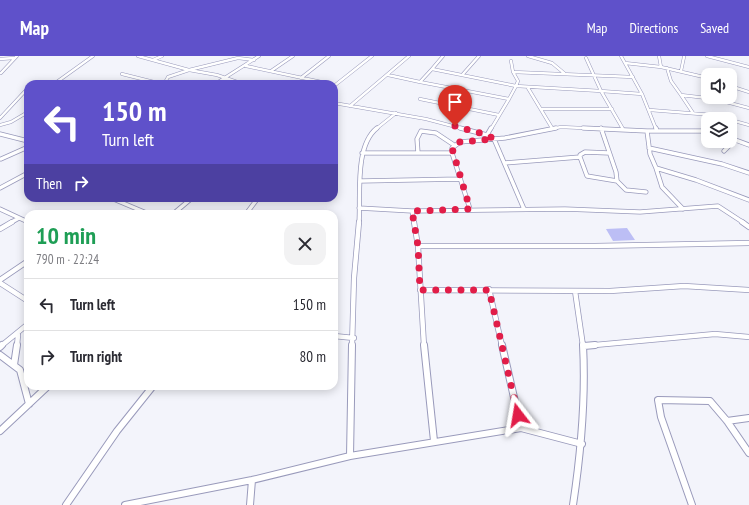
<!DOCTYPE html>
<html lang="en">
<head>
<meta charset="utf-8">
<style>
	:root { --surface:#fff; --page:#f2f2f3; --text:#2b2b33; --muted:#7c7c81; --line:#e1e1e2; --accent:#5f51ca }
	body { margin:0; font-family:"PT Sans Narrow",sans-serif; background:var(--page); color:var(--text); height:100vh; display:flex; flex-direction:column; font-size:15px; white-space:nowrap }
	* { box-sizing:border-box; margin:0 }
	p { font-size:13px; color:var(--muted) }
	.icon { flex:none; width:22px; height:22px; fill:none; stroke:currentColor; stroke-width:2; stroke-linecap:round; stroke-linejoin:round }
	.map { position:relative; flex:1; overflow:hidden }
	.drawer { position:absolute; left:24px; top:154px; width:314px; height:180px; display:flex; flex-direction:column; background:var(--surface); border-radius:12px; box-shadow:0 2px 10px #0003 }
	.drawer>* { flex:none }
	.guide { position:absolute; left:24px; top:24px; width:314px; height:122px; border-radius:12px; box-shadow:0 2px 10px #0003; background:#5f51ca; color:#fff; overflow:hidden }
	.tools { position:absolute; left:701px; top:12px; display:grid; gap:8px }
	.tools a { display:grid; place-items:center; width:36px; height:36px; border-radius:8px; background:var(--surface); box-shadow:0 2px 10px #0003; font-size:20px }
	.pin { position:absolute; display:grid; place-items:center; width:34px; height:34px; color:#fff; margin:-41px -17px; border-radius:50% 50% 50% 0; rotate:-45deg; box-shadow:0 0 4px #0007 }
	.pin .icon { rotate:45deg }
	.me { position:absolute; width:44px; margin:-22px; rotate:346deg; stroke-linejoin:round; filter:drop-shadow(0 0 3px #0008) }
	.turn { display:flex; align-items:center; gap:14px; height:84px; padding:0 12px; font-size:18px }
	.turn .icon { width:52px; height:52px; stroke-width:2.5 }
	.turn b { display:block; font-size:28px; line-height:34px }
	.then { display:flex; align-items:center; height:38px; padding:0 12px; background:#0003; gap:8px; font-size:15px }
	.round { display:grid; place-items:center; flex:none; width:42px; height:42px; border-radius:12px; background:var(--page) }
	.head { display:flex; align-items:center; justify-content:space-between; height:68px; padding:0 12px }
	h1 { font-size:24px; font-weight:600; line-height:30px; color:#1e9e55 }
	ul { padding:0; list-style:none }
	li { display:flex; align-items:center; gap:12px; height:52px; padding:0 12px; border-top:1px solid var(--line) }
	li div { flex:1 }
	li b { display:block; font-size:15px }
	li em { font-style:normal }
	header { display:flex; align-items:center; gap:24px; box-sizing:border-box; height:56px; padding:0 20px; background:var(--accent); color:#fff }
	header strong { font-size:19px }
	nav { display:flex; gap:22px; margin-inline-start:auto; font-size:14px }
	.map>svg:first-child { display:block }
	.green { fill:#bcbef5 }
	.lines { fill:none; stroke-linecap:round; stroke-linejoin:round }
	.minor-far3-casing { stroke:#999abb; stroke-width:3.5 }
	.minor-far2-casing { stroke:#999abb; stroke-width:5 }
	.minor-far1-casing { stroke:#999abb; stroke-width:6 }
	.minor-casing { stroke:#999abb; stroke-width:8 }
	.minor-far3 { stroke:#fff; stroke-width:2.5 }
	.minor-far2 { stroke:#fff; stroke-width:3.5 }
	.minor-far1 { stroke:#fff; stroke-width:4.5 }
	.minor { stroke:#fff; stroke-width:6 }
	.route { stroke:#e11d48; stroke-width:7; stroke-dasharray:0 12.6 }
</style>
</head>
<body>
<header>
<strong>Map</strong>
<nav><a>Map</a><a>Directions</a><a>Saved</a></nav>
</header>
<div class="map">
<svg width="749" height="449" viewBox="0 0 749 449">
	<rect width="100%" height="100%" fill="#f3f4fb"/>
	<path class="green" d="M627 172 635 184 613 185 606 173Z"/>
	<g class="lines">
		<defs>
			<path id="minor-far3" d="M138 0 189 14 168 21 164 28
				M528 0 552 7 564 17
				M621 0 642 38 656 73
				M659 0 661 11 708 22
				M707 0 749 11
				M586 2 601 35 642 38
				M0 3 14 2
				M153 4 162 0
				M511 5 513 16 633 21
				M625 7 661 11
				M246 10 331 28
				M667 12 671 25 681 39
				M432 13 516 30 509 43 420 26Z
				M432 13 443 0
				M189 14 238 2 254 4
				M189 14 217 19 243 28
				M271 15 293 0
				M681 15 684 1
				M513 16 518 25 516 30 601 35 623 73
				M1 17 17 0
				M122 18 162 28
				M463 18 479 0
				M388 19 420 26
				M301 22 329 0
				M54 28 93 0
				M215 28 259 0
				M334 30 372 0
				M730 30 749 36
				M528 32 552 72
				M420 43 499 59
				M334 47 426 63 464 73
				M350 50 409 0
				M541 53H612
				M650 54 713 59 749 69
				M693 57 681 39 715 43 749 52
				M0 62 28 32
				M0 69 11 66 28 56
				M376 73 396 57
				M491 73 509 43
				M551 73 561 71 604 73"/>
			<path id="minor-far2" d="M460 72 487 79
				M491 72 487 79 494 83 524 153
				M583 72 647 75H708
				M601 72 616 116 617 125
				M656 72 657 75
				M647 75 650 98 656 112 696 124 749 144
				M0 78 28 85
				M730 82 749 89
				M649 92 722 108 749 117
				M724 95 735 84
				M362 97H452
				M418 97 417 83 421 75 436 77 454 89
				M580 101V99L585 96 609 97
				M1 103 28 91
				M505 107 580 101 587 120 617 125 626 134 646 136
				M656 112 662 131 683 153
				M361 125 460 123
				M0 132 28 117
				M111 142 149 158
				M359 152 412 155 565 153 640 156 718 150 744 167
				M0 153 28 166
				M470 153 452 97V92L460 86 505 82 556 72
				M412 155 414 167
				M173 158 192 142
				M246 158 258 142
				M10 167 19 162
				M359 167C361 141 354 90 377 72"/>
			<path id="minor-far1" d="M414 166 418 190 424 290
				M742 166 749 171
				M0 173 12 166
				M418 190H595L749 187
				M0 224 28 205
				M0 227 28 245
				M489 233 502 290
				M420 234 610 235 684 230 749 234
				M575 235 583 290
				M334 280 354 282
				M1 290 28 268
				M17 290 18 279
				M352 290 354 222 359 166
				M584 290 715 278 749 281"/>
			<path id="minor" d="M424 289 434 385
				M502 289 521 372
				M584 290 595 289
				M0 291 2 289
				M0 299 20 314 29 348
				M14 309 17 289
				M727 365 749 362
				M0 375 48 330
				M350 400 352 289
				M66 449 117 375 153 330
				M125 449 252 424 350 400 521 372 582 388
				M250 449 252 424
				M573 449C581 396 586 343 583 289
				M692 449 661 361 658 344 710 345 727 365 749 397"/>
		</defs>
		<use href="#minor-far3" class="minor-far3-casing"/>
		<use href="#minor-far2" class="minor-far2-casing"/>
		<use href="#minor-far1" class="minor-far1-casing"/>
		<use href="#minor" class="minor-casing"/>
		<use href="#minor-far3" class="minor-far3"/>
		<use href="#minor-far2" class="minor-far2"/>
		<use href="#minor-far1" class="minor-far1"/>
		<use href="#minor" class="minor"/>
	</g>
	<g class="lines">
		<path class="route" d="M455 70 487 79 494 83 460 86 452 92 470 153 412 155 418 190 420 234H489L518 359"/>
	</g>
</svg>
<div class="tools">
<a><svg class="icon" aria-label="sound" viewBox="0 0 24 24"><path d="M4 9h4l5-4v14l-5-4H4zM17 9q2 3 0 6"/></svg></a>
<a><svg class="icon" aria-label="layers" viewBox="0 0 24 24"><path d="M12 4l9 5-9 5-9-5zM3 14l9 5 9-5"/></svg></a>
</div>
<div class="pin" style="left:455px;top:70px;background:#d93025"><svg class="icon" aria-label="arrive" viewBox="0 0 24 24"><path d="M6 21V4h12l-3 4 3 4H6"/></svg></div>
<svg class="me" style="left:518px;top:359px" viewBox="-20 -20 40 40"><path d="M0-17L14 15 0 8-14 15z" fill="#e11d48" stroke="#fff" stroke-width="4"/></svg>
<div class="guide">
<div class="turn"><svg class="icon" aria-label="left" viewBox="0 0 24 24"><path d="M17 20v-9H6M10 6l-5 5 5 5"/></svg><div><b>150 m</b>Turn left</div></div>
<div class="then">Then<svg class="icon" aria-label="right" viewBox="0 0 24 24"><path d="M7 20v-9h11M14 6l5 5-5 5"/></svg></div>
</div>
<section class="drawer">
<div class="head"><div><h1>10 min</h1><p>790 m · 22:24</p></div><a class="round"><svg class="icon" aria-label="close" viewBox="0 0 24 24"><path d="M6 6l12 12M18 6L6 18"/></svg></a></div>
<ul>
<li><svg class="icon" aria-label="left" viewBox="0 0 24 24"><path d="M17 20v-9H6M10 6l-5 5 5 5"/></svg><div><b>Turn left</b></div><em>150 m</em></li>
<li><svg class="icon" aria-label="right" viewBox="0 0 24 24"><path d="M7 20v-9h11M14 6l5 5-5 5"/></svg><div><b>Turn right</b></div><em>80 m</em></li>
</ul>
</section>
</div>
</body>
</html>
